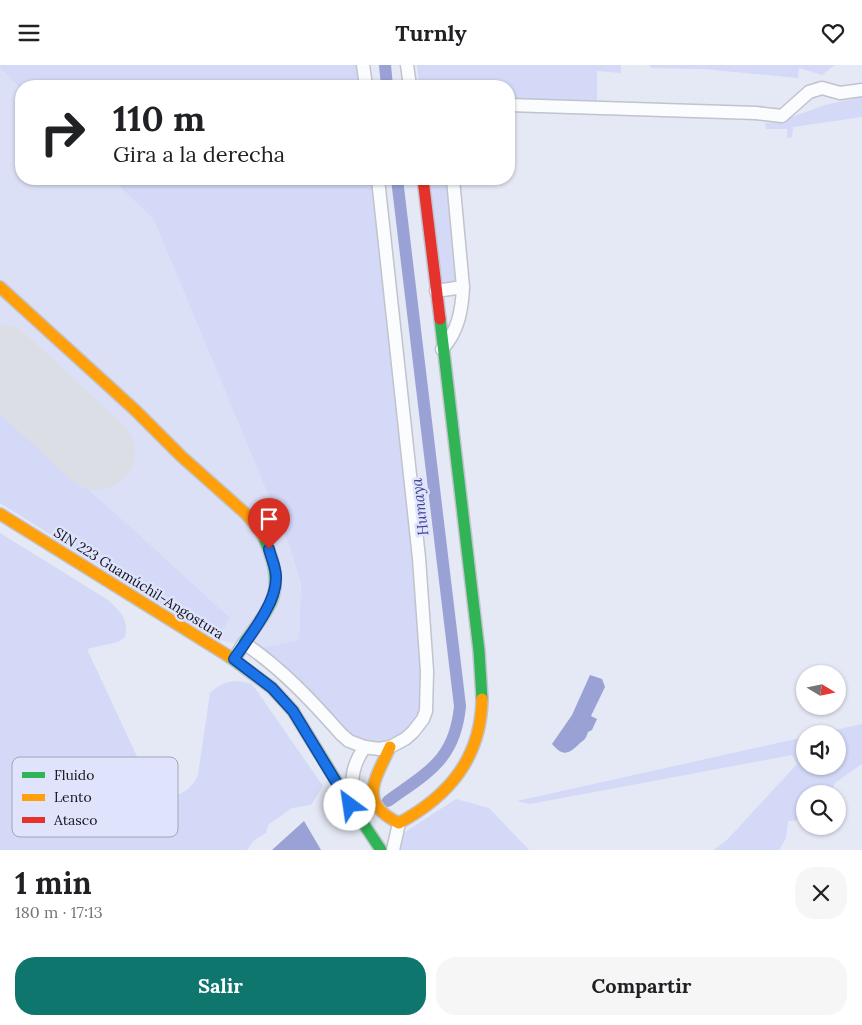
<!DOCTYPE html>
<html lang="es">
<head>
<meta charset="utf-8">
<style>
	:root { --surface:#fff; --page:#f6f6f6; --text:#202124; --muted:#757577; --accent:#0f766e }
	body { margin:0; font-family:Lora,serif; background:var(--page); color:var(--text); height:100vh; display:flex; flex-direction:column; font-size:19px; white-space:nowrap }
	* { box-sizing:border-box; margin:0 }
	p { font-size:16px; color:var(--muted) }
	.icon { flex:none; width:28px; height:28px; fill:none; stroke:currentColor; stroke-width:2; stroke-linecap:round; stroke-linejoin:round }
	.map { position:relative; height:785px; overflow:hidden }
	.sheet { display:flex; flex-direction:column; background:var(--surface); flex:1 }
	.sheet>* { flex:none }
	.top-card { position:absolute; left:15px; top:15px; width:500px; height:105px; border-radius:20px; box-shadow:0 1px 4px #0004; background:#fff; color:var(--text); overflow:hidden }
	.needle { width:32px; rotate:100deg }
	.tools { position:absolute; left:796px; top:600px; display:grid; gap:10px }
	.tools a { display:grid; place-items:center; width:50px; height:50px; border-radius:50%; background:var(--surface); box-shadow:0 1px 4px #0004; font-size:25px }
	.pin { position:absolute; display:grid; place-items:center; width:42px; height:42px; color:#fff; margin:-51px -21px; border-radius:50% 50% 50% 0; rotate:-45deg; box-shadow:0 0 5px #0007 }
	.pin .icon { rotate:45deg }
	.me { position:absolute; width:55px; margin:-28px; rotate:329deg; stroke-linejoin:round; filter:drop-shadow(0 0 4px #0008) }
	.turn { display:flex; align-items:center; gap:18px; height:105px; padding:0 15px; font-size:22px }
	.turn .icon { width:65px; height:65px; stroke-width:2.5 }
	.turn b { display:block; font-size:35px; line-height:42px }
	.round { display:grid; place-items:center; flex:none; width:52px; height:52px; border-radius:20px; background:var(--page) }
	.head { display:flex; align-items:center; justify-content:space-between; height:85px; padding:0 15px }
	h1 { font-size:30px; font-weight:700; line-height:38px }
	.primary-button { display:flex; gap:10px; margin-top:auto; padding:10px 15px }
	.primary-button a { flex:1; height:58px; border-radius:20px; background:var(--accent); color:#fff; font-size:20px; font-weight:700; line-height:58px; text-align:center }
	.primary-button a+a { background:var(--page); color:var(--text) }
	header { display:flex; justify-content:space-between; align-items:center; height:65px; padding:0 15px; background:var(--surface); font-size:22px; font-weight:700 }
	.map>svg:first-child { display:block }
	.built { fill:#dce0f7 }
	.green { fill:#d3d9f6 }
	.water { fill:#9aa1d5 }
	.lines { fill:none; stroke-linecap:round; stroke-linejoin:round }
	.canal { stroke:#9aa1d5; stroke-width:12 }
	.runway { stroke:#dcdee6; stroke-width:76 }
	.street-casing { stroke:#c1c3cd; stroke-width:15 }
	.fast-casing { stroke:#c1c3cd; stroke-width:14 }
	.slow-casing { stroke:#c1c3cd; stroke-width:14 }
	.jam-casing { stroke:#c1c3cd; stroke-width:14 }
	.street { stroke:#fbfcfe; stroke-width:12 }
	.fast { stroke:#30b455; stroke-width:11 }
	.slow { stroke:#ff9f0a; stroke-width:11 }
	.jam { stroke:#e5322d; stroke-width:11 }
	.route-casing { stroke:#114b97; stroke-width:12 }
	.route { stroke:#1a73e8; stroke-width:9 }
	.labels { text-anchor:middle; stroke-width:5; stroke-linejoin:round; paint-order:stroke }
	.street-label { font-size:14px; fill:#13141c; stroke:#dfe3fb }
	.water-label { font-size:15px; font-style:italic; fill:#404497; stroke:#dfe3fb }
	.key { fill:#dfe3fb; stroke:#a2a5b8; stroke-width:1 }
	.key-label { font-size:14px; fill:#13141c }
</style>
</head>
<body>
<header><svg class="icon" aria-label="menu" viewBox="0 0 24 24"><path d="M4 6h16M4 12h16M4 18h16"/></svg>Turnly<svg class="icon" aria-label="heart" viewBox="0 0 24 24"><path d="M12 20l-8-8c-3-5 5-10 8-4 3-6 11-1 8 4z"/></svg></header>
<div class="map">
<svg width="862" height="785" viewBox="0 0 862 785">
	<rect width="100%" height="100%" fill="#e5e8f5"/>
	<path class="built" d="M0 3 21 24V114H112L154 155 290 482 301 520 299 575 255 584 217 574 230 553 134 465 0 348Z"/>
	<path class="green" d="M0 0H362L364 21H21V24L0 3Z
		M417 0H621V8L597 6V48L509 42V21H419Z
		M650 0H835L822 10 799 3 798 13 703 4 651 3Z
		M862 32V52L793 62 792 72 787 73V64H766L765 58 778 57 825 40Z
		M112 114H376L395 291 434 602 427 647 390 686 350 679 255 584 299 575 301 520 290 482 154 155Z
		M430 114H459L458 215 442 218Z
		M0 315 88 396 75 413 134 465 230 553 217 574 0 438Z
		M0 468 108 535C121 547 129 554 125 572L118 577 87 584 141 700C152 718 158 725 180 729 189 724 194 719 198 710L210 628C224 615 236 614 252 619L323 721 311 740 292 743 268 760 266 768 253 776 247 785H0Z
		M862 659V699L836 717 829 729H805V755L788 756 786 773 779 785H714L728 774 797 699 792 690 530 739 517 736 805 672V701H838V669H817Z
		M456 734 489 743 529 785H398L405 767Z"/>
	<path class="water" d="M590 610 602 614 605 622 591 651 597 654 592 665 588 667C586 674 584 675 579 679 568 690 562 691 552 679L572 650Z
		M304 756 321 785H272Z"/>
	<g class="lines">
		<path class="canal" d="M385 0 387 21
			M388 736C428 707 455 695 460 641L397 114"/>
		<path class="runway" d="M0 297 97 387"/>
		<defs>
			<path id="street" d="M363 0 366 21
				M407 0 410 21
				M509 40 756 48 782 51 809 27 822 23 840 28 862 25
				M436 226 463 222
				M442 284C458 267 462 245 463 222L453 114
				M234 594 244 578C282 604 311 635 341 669L349 676 365 682
				M351 738C352 715 351 701 365 682L379 684 390 682 405 674 413 667 423 654 426 646 427 606 419 493 378 114
				M393 785 399 758"/>
			<path id="fast" d="M440 254 479 586 482 634
				M244 578C253 565 266 550 272 535 280 514 272 490 263 471
				M230 592 272 623 293 646 351 740 381 785"/>
			<path id="slow" d="M0 222 135 345 181 391 245 448 259 464 263 471
				M0 449 230 592
				M390 682C375 715 357 738 399 758 449 731 481 693 482 634"/>
			<path id="jam" d="M423 114 440 254"/>
		</defs>
		<use href="#street" class="street-casing"/>
		<use href="#fast" class="fast-casing"/>
		<use href="#slow" class="slow-casing"/>
		<use href="#jam" class="jam-casing"/>
		<use href="#street" class="street"/>
		<use href="#fast" class="fast"/>
		<use href="#slow" class="slow"/>
		<use href="#jam" class="jam"/>
	</g>
	<g class="lines">
		<defs>
			<path id="route" d="M269 484C271 493 277 504 276 514 276 539 248 573 234 594L272 623 293 646 350 740"/>
		</defs>
		<use href="#route" class="route-casing"/>
		<use href="#route" class="route"/>
	</g>
	<g class="labels">
		<g class="street-label">
			<text transform="translate(139 518) rotate(32)" y="5">SIN 223 Guamúchil-Angostura</text>
		</g>
		<g class="water-label">
			<text transform="translate(420 442) rotate(-97)" y="5">Humaya</text>
		</g>
	</g>
	<rect x="12" y="692" width="166" height="80" rx="8" class="key"/>
	<rect x="22" y="707" width="23" height="6" fill="#30b455"/>
	<rect x="22" y="729" width="23" height="7" fill="#ff9f0a"/>
	<rect x="22" y="752" width="23" height="6" fill="#e5322d"/>
	<g class="key-label">
		<text x="54" y="715">Fluido</text>
		<text x="54" y="737">Lento</text>
		<text x="54" y="760">Atasco</text>
	</g>
</svg>
<div class="tools">
<a><svg class="needle" viewBox="-14 -14 28 28"><path d="M0-13l5 13h-10z" fill="#e53935"/><path d="M0 13l5-13h-10z" fill="#757577"/></svg></a>
<a><svg class="icon" aria-label="sound" viewBox="0 0 24 24"><path d="M4 9h4l5-4v14l-5-4H4zM17 9q2 3 0 6"/></svg></a>
<a><svg class="icon" aria-label="search" viewBox="0 0 24 24"><circle cx="10" cy="10" r="6"/><path d="M15 15l6 6"/></svg></a>
</div>
<div class="pin" style="left:269px;top:484px;background:#d93025"><svg class="icon" aria-label="arrive" viewBox="0 0 24 24"><path d="M6 21V4h12l-3 4 3 4H6"/></svg></div>
<svg class="me" style="left:350px;top:740px" viewBox="-20 -20 40 40"><circle r="19" fill="#fff"/><path d="M0-13L10 11 0 6-10 11z" fill="#1a73e8"/></svg>
<div class="top-card">
<div class="turn"><svg class="icon" aria-label="right" viewBox="0 0 24 24"><path d="M7 20v-9h11M14 6l5 5-5 5"/></svg><div><b>110 m</b>Gira a la derecha</div></div>
</div>
</div>
<section class="sheet">
<div class="head"><div><h1>1 min</h1><p>180 m · 17:13</p></div><a class="round"><svg class="icon" aria-label="close" viewBox="0 0 24 24"><path d="M6 6l12 12M18 6L6 18"/></svg></a></div>
<div class="primary-button"><a>Salir</a><a>Compartir</a></div>
</section>
</body>
</html>
